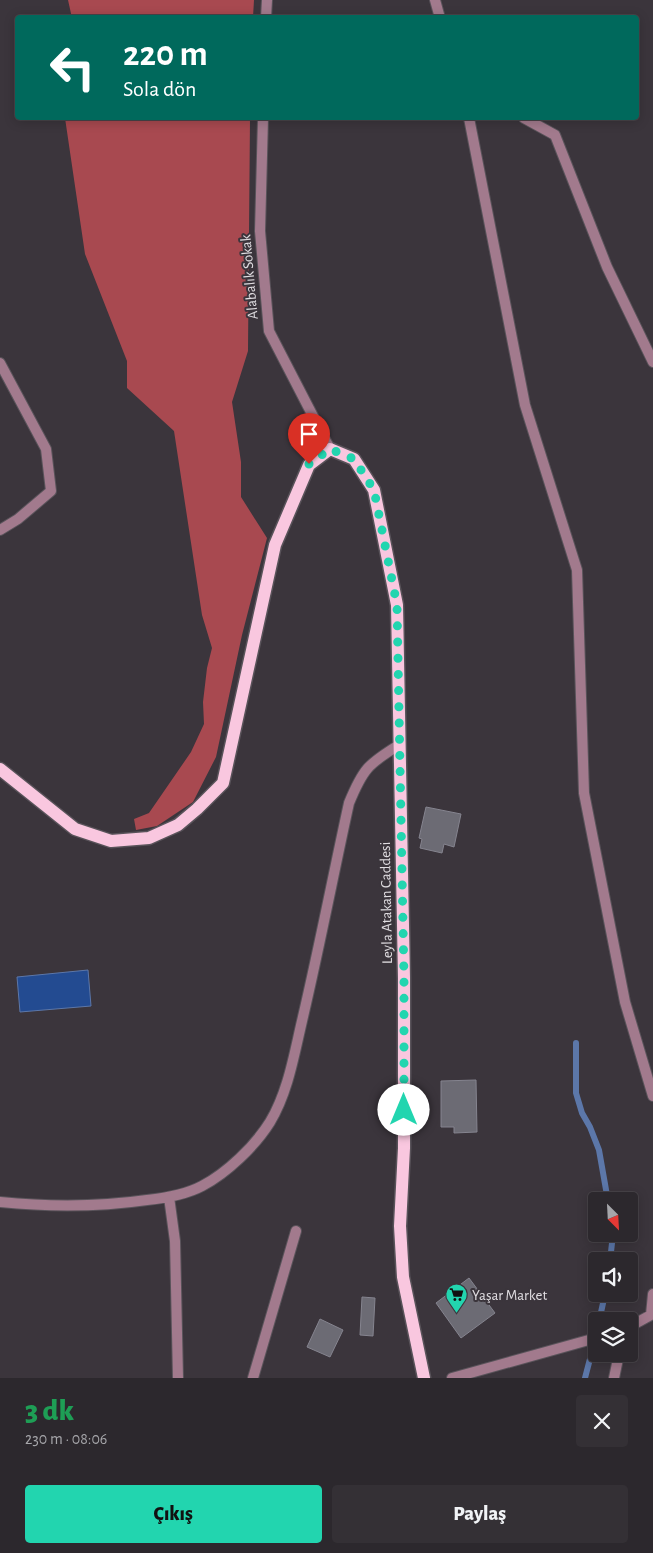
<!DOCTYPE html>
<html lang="tr">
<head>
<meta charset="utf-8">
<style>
	:root { --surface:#2c282d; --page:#343035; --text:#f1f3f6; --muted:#a6a6aa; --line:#484449; --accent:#22d5af }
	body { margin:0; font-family:"Alegreya Sans",sans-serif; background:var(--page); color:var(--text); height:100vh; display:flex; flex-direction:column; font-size:19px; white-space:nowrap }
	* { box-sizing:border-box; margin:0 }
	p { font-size:16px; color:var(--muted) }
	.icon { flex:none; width:28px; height:28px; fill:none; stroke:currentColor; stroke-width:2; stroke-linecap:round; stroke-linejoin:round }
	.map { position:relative; height:1378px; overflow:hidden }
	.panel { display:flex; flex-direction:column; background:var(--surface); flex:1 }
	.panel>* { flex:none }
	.hud { position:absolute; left:15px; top:15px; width:624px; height:105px; border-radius:5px; box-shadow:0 2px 12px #0003,0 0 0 1px var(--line); background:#00695c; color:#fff; overflow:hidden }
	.needle { width:32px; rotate:156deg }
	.fabs { position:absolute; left:588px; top:1192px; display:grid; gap:10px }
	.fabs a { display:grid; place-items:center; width:50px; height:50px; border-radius:5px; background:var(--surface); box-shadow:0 2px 12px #0003,0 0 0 1px var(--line); font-size:25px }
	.pin { position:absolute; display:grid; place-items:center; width:42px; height:42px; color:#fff; margin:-51px -21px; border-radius:50% 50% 50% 0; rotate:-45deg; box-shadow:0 0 5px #0007 }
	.pin .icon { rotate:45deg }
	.me { position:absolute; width:55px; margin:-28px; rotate:0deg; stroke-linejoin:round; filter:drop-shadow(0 0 4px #0008) }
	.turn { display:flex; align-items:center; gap:18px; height:105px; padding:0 25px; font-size:22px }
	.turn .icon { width:65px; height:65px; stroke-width:2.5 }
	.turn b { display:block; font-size:35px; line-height:42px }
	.round { display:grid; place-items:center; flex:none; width:52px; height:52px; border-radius:5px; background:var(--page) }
	.summary { display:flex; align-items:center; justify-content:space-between; height:85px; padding:0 25px }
	h1 { font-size:30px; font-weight:800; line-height:38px; color:#1e9e55 }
	.action { display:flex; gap:10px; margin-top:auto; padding:10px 25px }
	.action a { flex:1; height:58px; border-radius:5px; background:var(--accent); color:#111; font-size:20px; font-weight:800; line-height:58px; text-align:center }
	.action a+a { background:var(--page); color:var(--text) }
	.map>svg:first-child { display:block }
	.forest { fill:#a84950 }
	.water { fill:#234b91; stroke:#5c77a9 }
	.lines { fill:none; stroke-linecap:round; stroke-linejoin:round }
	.stream { stroke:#5c77a9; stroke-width:6 }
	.building { fill:#6c6b74; stroke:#85848f }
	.street-casing { stroke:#59535a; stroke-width:12 }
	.primary-casing { stroke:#59535a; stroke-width:15 }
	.street { stroke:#a27a8d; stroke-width:10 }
	.primary { stroke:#f9c7df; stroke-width:12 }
	.route { stroke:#22d5af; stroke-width:9; stroke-dasharray:0 16.2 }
	.labels { text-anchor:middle; stroke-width:4; stroke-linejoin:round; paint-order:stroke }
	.street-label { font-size:15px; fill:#e0dde1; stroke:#3b353c }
	.poi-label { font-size:15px; fill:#e0dde1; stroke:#3b353c; text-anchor:start }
</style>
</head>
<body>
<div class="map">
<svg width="653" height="1378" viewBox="0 0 653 1378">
	<rect width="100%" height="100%" fill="#3b353c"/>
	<path class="forest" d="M68 0H254L253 17 72 18Z
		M65 118H250L248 351 232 402 241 462V497L267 538 242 635 216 757 193 802 157 826 136 830 134 819 149 813 191 752 204 724 203 702 207 668 212 648 202 615 174 431 127 388V361L85 254Z"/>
	<path class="water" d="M88 970 91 1006 20 1012 17 977Z"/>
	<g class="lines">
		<path class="stream" d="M576 1043V1093L582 1113 590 1127 599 1150 608 1201
			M610 1261 613 1234
			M600 1317 605 1294
			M585 1378 591 1355"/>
	</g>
	<path class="building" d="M426 807 461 814 454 847 444 844 442 853 420 848 422 839 419 838Z
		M476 1080 477 1132 454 1133V1127H441V1081Z
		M469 1278 495 1313 461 1338 436 1303Z
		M362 1297 375 1298 373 1336 360 1335Z
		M320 1319 343 1330 330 1357 307 1347Z"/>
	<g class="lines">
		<defs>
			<path id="street" d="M435 0 440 18
				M266 18 267 0
				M263 118 260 231 269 331 330 449
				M469 118 525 405 577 570 584 793 625 1002 653 1096
				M524 118 555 135 607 267 653 362
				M0 363 46 449 51 491 18 519 0 530
				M169 1197 175 1241 178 1378
				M0 1202C49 1207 98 1207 147 1200 166 1198 185 1195 202 1186 227 1173 255 1146 270 1122 288 1092 294 1055 302 1021 319 949 333 876 349 803 363 769 368 764 399 745
				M629 1327 651 1315 653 1294
				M253 1378 296 1231
				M452 1378 596 1338
				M614 1378 619 1354"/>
			<path id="primary" d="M0 769 75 829 111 841 149 838 178 825 197 809 223 783 275 545 309 465 330 449 354 459 374 490 397 605 404 978V1148L400 1226 403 1277 424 1378"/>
		</defs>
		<use href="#street" class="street-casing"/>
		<use href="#primary" class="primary-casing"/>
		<use href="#street" class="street"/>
		<use href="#primary" class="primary"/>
	</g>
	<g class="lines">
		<path class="route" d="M309 464 330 449 354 459 374 490 397 605 404 978V1110"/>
	</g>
	<defs>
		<symbol id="supermarket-pin" viewBox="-11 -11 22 30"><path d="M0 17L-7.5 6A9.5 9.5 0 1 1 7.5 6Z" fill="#22d5af" stroke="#3b353c"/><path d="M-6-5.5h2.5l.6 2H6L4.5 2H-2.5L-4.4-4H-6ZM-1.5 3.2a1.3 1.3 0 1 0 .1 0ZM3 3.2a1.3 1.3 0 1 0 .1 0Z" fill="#111"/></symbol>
	</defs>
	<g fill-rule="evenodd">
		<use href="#supermarket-pin" x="444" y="1282" width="25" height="34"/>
	</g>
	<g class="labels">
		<g class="street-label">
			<text transform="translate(249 277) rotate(-95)" y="5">Alabalık Sokak</text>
			<text transform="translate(386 903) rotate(-91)" y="5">Leyla Atakan Caddesi</text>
		</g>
		<g class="poi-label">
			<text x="472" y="1300">Yaşar Market</text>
		</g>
	</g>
</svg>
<div class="fabs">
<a><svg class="needle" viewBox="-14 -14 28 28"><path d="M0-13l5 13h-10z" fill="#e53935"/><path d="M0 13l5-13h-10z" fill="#a6a6aa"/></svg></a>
<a><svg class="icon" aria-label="sound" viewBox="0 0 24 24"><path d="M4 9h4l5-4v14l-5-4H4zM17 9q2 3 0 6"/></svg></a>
<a><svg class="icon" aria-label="layers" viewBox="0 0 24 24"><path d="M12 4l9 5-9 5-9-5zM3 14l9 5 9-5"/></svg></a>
</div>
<div class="pin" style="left:309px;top:464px;background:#d93025"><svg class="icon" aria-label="arrive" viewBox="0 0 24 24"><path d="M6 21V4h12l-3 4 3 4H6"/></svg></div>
<svg class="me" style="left:404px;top:1110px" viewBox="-20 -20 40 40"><circle r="19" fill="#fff"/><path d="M0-13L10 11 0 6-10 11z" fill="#22d5af"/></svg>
<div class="hud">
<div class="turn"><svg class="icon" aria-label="left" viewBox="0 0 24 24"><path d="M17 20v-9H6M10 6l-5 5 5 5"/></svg><div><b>220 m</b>Sola dön</div></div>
</div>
</div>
<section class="panel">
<div class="summary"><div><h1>3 dk</h1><p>230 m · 08:06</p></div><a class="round"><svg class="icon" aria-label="close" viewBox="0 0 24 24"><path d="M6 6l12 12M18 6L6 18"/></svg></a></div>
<div class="action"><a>Çıkış</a><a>Paylaş</a></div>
</section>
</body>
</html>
